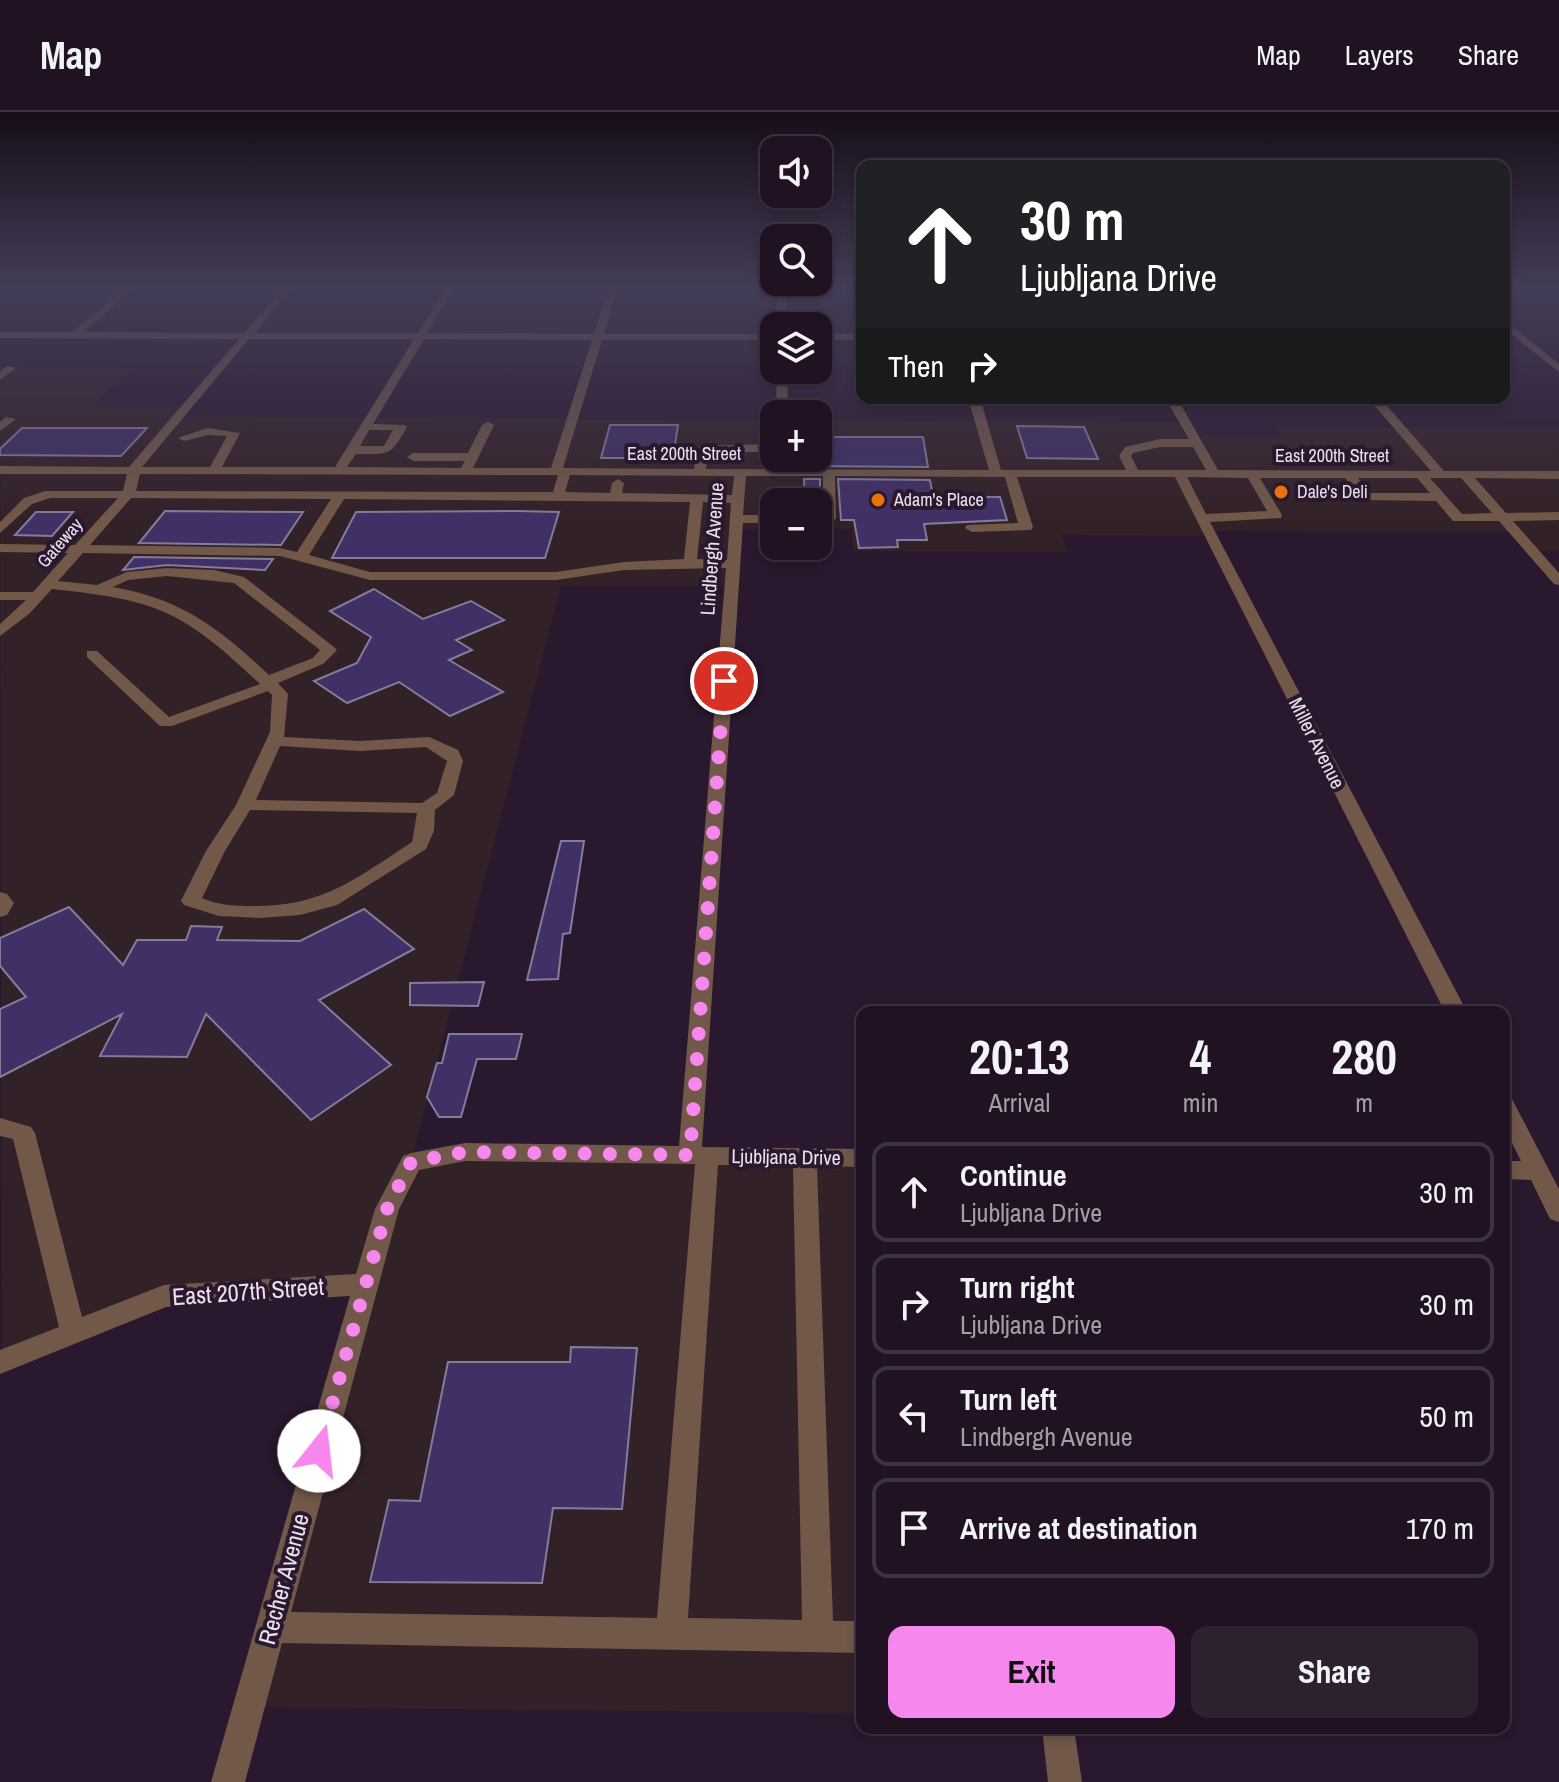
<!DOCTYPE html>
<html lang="en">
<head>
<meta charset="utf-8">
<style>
	:root { --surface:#201222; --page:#2d202f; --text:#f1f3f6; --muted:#a29ea5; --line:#3d3240; --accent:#f688ed }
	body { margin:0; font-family:"Archivo Narrow",sans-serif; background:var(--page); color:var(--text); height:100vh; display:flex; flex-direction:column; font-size:30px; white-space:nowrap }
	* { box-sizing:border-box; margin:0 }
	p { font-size:26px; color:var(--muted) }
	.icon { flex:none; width:44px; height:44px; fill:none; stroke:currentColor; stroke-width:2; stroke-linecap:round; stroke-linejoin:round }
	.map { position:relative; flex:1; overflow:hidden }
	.sheet { position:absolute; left:856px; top:894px; width:654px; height:728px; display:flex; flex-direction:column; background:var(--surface); border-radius:16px; box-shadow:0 4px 12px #0003,0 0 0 2px var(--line) }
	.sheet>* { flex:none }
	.banner { position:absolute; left:856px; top:48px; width:654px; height:244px; border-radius:16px; box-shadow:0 4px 12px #0003,0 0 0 2px var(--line); background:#202124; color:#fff; overflow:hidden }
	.controls { position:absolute; left:760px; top:24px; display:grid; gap:16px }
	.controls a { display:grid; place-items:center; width:72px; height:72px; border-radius:16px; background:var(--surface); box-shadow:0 4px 12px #0003,0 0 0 2px var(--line); font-size:40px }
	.pin { position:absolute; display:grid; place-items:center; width:68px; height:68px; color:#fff; margin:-34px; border:4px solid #fff; border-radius:50%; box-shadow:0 2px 8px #0007 }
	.me { position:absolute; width:88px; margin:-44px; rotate:16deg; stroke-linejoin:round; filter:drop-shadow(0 0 6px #0008) }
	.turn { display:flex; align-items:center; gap:28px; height:168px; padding:0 32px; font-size:36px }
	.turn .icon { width:104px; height:104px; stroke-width:2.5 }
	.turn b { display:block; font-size:56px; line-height:68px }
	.then { display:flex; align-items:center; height:76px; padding:0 32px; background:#0003; gap:16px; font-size:30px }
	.eta { display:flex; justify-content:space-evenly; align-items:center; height:136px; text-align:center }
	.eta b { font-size:48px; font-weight:700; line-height:56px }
	.primary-button { display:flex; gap:16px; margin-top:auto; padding:16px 32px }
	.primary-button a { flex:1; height:92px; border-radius:16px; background:var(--accent); color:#111; font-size:32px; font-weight:700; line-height:92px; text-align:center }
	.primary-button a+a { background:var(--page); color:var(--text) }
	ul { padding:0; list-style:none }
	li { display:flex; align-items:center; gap:24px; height:100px; margin:0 16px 12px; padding:0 16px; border:4px solid var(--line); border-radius:16px }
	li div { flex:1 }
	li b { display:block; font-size:30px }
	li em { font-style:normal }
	header { display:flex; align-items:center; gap:48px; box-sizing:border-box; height:112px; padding:0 40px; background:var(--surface); border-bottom:2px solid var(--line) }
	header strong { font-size:38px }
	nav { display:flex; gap:44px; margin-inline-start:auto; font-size:28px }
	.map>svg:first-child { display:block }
	.commercial { fill:#332128 }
	.building { fill:#413066; stroke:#837c9b; stroke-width:2 }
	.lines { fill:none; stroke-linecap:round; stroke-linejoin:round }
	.minor { fill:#715849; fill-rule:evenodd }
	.route { stroke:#f688ed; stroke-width:14; stroke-dasharray:0 25.2 }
	.food-dot { fill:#e8710a; stroke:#2a182e; stroke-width:3 }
	.labels { text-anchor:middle; stroke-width:8; stroke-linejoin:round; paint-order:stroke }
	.far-street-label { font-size:18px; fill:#ece0ef; stroke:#2a182e }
	.far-poi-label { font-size:18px; fill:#ece0ef; stroke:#2a182e; text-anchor:start }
	.street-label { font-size:20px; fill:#ece0ef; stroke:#2a182e }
	.near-street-label { font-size:24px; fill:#ece0ef; stroke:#2a182e }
</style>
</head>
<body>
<header>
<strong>Map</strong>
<nav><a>Map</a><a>Layers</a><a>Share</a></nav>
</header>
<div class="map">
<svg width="1559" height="1670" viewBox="0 0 1559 1670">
	<rect width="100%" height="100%" fill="#2a182e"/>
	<path class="commercial" d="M0 255 129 256 91 294 184 295 178 304 774 308V346H818V308L1184 311 1193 324H1281L1275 315 1559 316V439H1532L1515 420 1210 419 1211 424 1062 423 1067 440 853 439 852 417H818V390H774V417L736 418 731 474H561L411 1049 862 1046V1601L249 1595 365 1172 164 1184 2 1249Z"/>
	<path class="building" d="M610 313H678L673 346H601Z
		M1017 314 1084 315 1098 347 1027 346Z
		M22 316H147L121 344 0 343V337Z
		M818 325H923L928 355 804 354V346H818Z
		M804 367H820V390H805Z
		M838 367 930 368 933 385H1000L1007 408 924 412 927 428H897L898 435 859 436 854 408H841Z
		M165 399 303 400 281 433 139 431Z
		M36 400H73L52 424 15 423Z
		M356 400 518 399 559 400 545 446H332Z
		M134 445 273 447 265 458 167 453 123 458Z
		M374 477 423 507 471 489 504 508 456 528 472 538 449 548 503 580 450 604 399 570 347 591 314 569 357 551 371 525 330 499Z
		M561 729H584L570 821 563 822 558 867 527 868Z
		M69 795 123 853 137 828H186L191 814 222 815 217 828 300 829 364 797 414 837 319 888 391 953 311 1008 206 902 187 945 100 944 122 902 0 965V897L26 885 0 854V826Z
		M484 870 478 894 410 893V871Z
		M449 922H522L516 947H477L461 1005H439L427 985 437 951H442Z
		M571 1235 637 1236 622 1397 553 1396 542 1471 370 1470 389 1388 420 1389 448 1250H570Z"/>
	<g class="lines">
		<path class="minor" d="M127 174H137L84 220 244 221 285 174H294L255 221H418L447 174H455L427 221 594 222 609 174H618L604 222H774V228H602L563 356 694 357 699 334 774 332V340H708L706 357 989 358 968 286H980L1001 358H1126L1119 344 1125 335 1160 327H1189L1165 286H1177L1218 358 1431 359 1368 286H1380L1444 359H1559V367L1475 366 1506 401 1559 400V408L1513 409 1559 461V473L1554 472 1499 409H1453L1436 389 1363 388 1345 366H1260L1282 403 1281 406 1210 410 1467 900H1445L1175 365H1017L1033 415 1031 418 972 420 965 416 967 413 1018 411 1005 365 835 364 836 407 818 411V403H823V364H746L743 403H774V411H743L702 1035 862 1037V1055L817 1054 833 1509H862V1541L282 1531 245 1670H211L350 1184 166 1195 0 1262V1238L59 1215 13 1027 0 1024V1006L31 1015 35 1021 82 1205 164 1173 356 1162 375 1097 403 1044 411 1041 465 1031 679 1034 726 456 624 458 556 468H370L280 444 83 441 58 469 97 473 127 460 167 456 214 458 244 465 334 535 337 538 323 552 278 571 288 582 284 625 360 629 429 625 458 638 463 649 454 683 435 698 434 719 426 737 337 793 300 803 260 806 219 804 184 793 181 789 206 739 236 693 270 620 272 583 268 579 172 614H160L87 545V539H97L169 605 260 572C182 498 157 488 52 477L29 502 0 524V512L26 488H0V480H33L68 441 0 440V432L75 433 118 386H50L32 392 0 421V410L24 386 45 379H123L127 362H0V354L129 355 239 227 0 226V220H72ZM249 227H414L335 355H222L240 321 207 316 178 326 184 329 208 323 227 324 210 355H142ZM424 227 592 228 551 356H473L494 313 488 310 482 313 468 341H413L407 345 413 349H465L461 356 347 355 356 342C389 342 390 345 407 315L405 313 373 312ZM369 318H393L384 334H360ZM1160 335H1193L1206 358H1138L1131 344 1133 341ZM140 362 558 363 553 380 136 379ZM570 363 734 364 732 383 622 381 624 371 618 367 612 371 610 381 565 380ZM1187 365 1248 366 1267 399 1206 402ZM1358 366H1417L1430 381H1371ZM1430 366H1461L1492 401 1462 402ZM131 386 331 387 297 440 280 436 90 433ZM344 387 690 390 684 447 624 450 556 460H370L309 443ZM703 390 731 391 727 448 697 447ZM167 464 234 471 320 538 313 546 269 563C220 517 182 487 113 475L128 468ZM280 634 360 639 426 635 447 649 437 681 422 691 256 688ZM250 698 417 701 412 730C355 767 323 795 251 794 235 794 217 793 202 786L225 739ZM465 1049 695 1052 657 1506 291 1500 399 1097 419 1058ZM718 1053 793 1054 802 1508 688 1506Z
			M777 174H787V214H777Z
			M1504 208 1559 252V260L1504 216Z
			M818 222H862V228H818Z
			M7 254 16 256 0 268V260Z
			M777 258H787L788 302H776Z
			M6 305 16 307 0 319V310Z
			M0 780 7 782 14 791 7 803 0 805Z
			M1504 985 1512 987 1559 1077V1110L1550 1107 1531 1068 1504 1067V1049H1521L1504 1015Z
			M1042 1616H1074L1082 1670H1048Z"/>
	</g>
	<linearGradient id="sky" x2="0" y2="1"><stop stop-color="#170d19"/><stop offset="0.43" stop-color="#443d57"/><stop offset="1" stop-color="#443d57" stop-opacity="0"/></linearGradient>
	<rect width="1559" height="407" fill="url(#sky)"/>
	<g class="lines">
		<path class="route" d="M319 1339 387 1097 411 1050 465 1040 690 1043 724 569"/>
	</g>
	<g class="food-dot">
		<circle cx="1281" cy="380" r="8"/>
		<circle cx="878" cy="388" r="8"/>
	</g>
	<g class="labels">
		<g class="far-street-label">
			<text x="684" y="348">East 200th Street</text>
			<text x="1332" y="350">East 200th Street</text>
			<text transform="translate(60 431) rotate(-49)" y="6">Gateway</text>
		</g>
		<g class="far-poi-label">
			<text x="1297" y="386">Dale's Deli</text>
			<text x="894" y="394">Adam's Place</text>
		</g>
		<g class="street-label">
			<text transform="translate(712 437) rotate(-86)" y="7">Lindbergh Avenue</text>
			<text transform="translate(1317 631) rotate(63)" y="7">Miller Avenue</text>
			<text transform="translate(786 1045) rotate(1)" y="7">Ljubljana Drive</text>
		</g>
		<g class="near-street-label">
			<text transform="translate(248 1180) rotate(-4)" y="8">East 207th Street</text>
			<text transform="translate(284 1467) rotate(-75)" y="8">Recher Avenue</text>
		</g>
	</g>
</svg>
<div class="controls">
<a><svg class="icon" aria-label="sound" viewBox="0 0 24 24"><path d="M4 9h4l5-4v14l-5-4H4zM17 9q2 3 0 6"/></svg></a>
<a><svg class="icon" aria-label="search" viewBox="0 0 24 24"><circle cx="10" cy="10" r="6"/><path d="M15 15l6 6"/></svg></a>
<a><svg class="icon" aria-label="layers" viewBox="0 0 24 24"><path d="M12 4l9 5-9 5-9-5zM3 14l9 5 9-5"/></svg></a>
<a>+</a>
<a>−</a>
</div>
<div class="pin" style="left:724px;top:569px;background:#d93025"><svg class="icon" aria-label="arrive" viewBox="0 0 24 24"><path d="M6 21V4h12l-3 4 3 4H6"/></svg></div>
<svg class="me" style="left:319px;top:1339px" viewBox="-20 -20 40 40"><circle r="19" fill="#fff"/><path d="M0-13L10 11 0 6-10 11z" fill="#f688ed"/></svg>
<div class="banner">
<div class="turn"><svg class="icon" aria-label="ahead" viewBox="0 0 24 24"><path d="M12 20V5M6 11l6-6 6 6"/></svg><div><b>30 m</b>Ljubljana Drive</div></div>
<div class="then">Then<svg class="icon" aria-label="right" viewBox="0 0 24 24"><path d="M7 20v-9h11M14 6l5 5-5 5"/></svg></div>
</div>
<section class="sheet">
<div class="eta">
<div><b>20:13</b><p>Arrival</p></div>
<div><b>4</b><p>min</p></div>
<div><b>280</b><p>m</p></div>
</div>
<ul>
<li><svg class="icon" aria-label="ahead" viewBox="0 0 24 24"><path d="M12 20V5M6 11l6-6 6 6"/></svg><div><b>Continue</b><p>Ljubljana Drive</p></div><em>30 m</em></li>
<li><svg class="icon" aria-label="right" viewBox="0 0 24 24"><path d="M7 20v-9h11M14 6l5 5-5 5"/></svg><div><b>Turn right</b><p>Ljubljana Drive</p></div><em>30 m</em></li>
<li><svg class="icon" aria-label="left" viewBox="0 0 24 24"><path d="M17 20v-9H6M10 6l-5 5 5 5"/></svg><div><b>Turn left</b><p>Lindbergh Avenue</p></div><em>50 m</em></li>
<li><svg class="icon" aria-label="arrive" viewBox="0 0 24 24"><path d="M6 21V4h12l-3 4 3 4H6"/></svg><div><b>Arrive at destination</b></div><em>170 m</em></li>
</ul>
<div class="primary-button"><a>Exit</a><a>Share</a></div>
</section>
</div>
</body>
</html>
